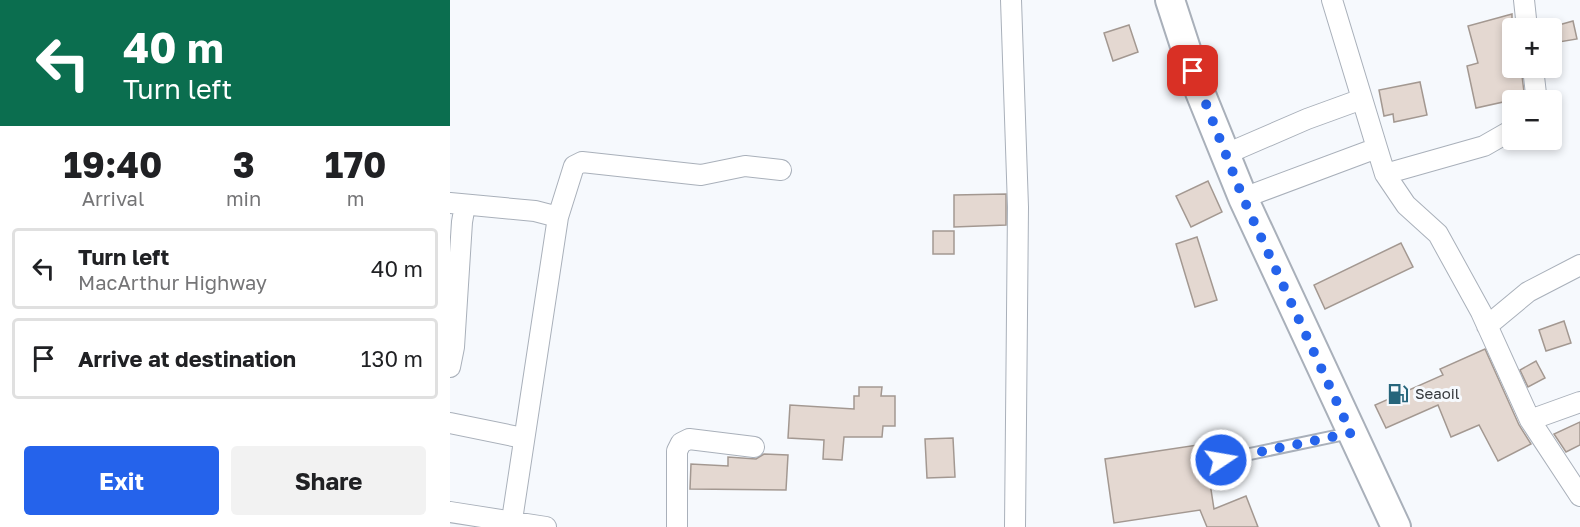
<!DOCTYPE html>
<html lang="en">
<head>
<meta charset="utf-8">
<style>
	:root { --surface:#fff; --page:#f2f2f2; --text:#202124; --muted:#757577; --line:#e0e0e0; --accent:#2563eb }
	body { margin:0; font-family:"Golos Text",sans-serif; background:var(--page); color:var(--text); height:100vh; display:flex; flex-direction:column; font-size:22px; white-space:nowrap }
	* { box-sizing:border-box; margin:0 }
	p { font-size:20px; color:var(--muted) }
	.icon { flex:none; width:33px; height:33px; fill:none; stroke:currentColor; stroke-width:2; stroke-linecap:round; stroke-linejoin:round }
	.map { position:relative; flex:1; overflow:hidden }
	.side { display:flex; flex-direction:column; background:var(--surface); width:450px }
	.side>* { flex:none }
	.hud { background:#0b6e4f; color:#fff; overflow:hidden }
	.controls { position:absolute; left:1052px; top:18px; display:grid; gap:12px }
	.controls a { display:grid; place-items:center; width:60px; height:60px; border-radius:6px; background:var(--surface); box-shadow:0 3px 9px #0003; font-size:30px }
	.pin { position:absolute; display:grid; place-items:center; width:51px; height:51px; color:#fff; margin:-26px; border-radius:12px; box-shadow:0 3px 9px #0006 }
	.me { position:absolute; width:66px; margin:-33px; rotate:78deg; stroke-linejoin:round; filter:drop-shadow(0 0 4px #0008) }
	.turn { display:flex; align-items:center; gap:21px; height:126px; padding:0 24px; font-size:27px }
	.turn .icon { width:78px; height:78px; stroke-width:2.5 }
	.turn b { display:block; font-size:42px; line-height:51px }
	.eta { display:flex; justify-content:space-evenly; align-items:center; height:102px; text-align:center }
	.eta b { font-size:36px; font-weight:700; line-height:42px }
	.button { display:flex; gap:12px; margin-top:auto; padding:12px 24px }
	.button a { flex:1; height:69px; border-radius:6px; background:var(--accent); color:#fff; font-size:24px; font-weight:700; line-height:69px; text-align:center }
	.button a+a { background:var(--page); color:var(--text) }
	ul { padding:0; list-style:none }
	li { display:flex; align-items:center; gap:18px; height:81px; margin:0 12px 9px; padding:0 12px; border:3px solid var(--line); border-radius:6px }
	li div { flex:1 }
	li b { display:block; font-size:22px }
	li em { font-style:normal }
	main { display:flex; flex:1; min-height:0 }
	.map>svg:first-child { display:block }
	.building { fill:#e4d8d1; stroke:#a39891; stroke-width:1.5 }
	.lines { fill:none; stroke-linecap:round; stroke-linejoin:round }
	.lane-casing { stroke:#a9b0ba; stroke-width:14 }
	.street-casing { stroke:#a9b0ba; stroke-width:22 }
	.secondary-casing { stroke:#a9b0ba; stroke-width:32 }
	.lane { stroke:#fff; stroke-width:10 }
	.street { stroke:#fff; stroke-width:20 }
	.secondary { stroke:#fff; stroke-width:28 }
	.route { stroke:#2563eb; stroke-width:10; stroke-dasharray:0 18 }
	.labels { text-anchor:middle; stroke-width:6; stroke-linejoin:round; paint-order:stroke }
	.poi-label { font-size:15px; fill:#35383c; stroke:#f6f9fd; text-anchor:start }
</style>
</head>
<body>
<main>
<section class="side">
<div class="hud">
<div class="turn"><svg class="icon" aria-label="left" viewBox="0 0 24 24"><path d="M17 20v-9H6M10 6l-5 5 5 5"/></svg><div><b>40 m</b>Turn left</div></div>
</div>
<div class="eta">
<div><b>19:40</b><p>Arrival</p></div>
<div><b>3</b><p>min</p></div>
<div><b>170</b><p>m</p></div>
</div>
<ul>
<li><svg class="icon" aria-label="left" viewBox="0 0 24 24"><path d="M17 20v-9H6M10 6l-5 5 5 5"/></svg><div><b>Turn left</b><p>MacArthur Highway</p></div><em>40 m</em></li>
<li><svg class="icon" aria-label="arrive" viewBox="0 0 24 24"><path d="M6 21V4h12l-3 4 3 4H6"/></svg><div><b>Arrive at destination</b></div><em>130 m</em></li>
</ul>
<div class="button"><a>Exit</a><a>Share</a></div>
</section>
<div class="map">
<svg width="1130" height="527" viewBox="0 0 1130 527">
	<rect width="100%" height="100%" fill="#f6f9fd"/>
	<path class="building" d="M1062 14V68H1071L1074 92 1071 98 1026 108 1017 66 1028 63 1018 26Z
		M1123 21 1127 39 1109 42 1105 26Z
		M679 25 688 52 663 61 654 33Z
		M970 82 977 115 944 122 943 114 934 116 929 90Z
		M758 181 772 212 741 227 726 196Z
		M556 194V225L504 227V195Z
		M483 231H504V254H483Z
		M747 237 767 300 745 307 726 244Z
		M951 243 963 267 875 309 864 285Z
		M1114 321 1121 343 1096 351 1089 330Z
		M1035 349 1069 425 1081 444 1048 461 1029 425 1001 437 988 405 936 428 925 405 993 375 990 369Z
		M1086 361 1095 378 1078 387 1070 370Z
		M409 387H432L431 396H445V426H433L432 437H394L392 460 373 459 374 440 338 438 340 405 404 409V396H409Z
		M1130 422V445L1116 452 1104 434Z
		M503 438 505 477 477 478 475 439Z
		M754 444 764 509 796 496 808 527H757L750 510 664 523 655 459Z
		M314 454 338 455 336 490 240 489 241 464 278 466V457L306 459Z"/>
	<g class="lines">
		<defs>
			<path id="lane" d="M771 460 900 433"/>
			<path id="street" d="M561 0 568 207 565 527
				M882 0 927 148
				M1074 0 1077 28
				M1083 100 1086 94 1083 68
				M776 154 857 119 912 99
				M935 174 1034 146 1062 130
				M793 198 927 148 935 174 956 205 988 234 1031 312 1080 420 1130 496
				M0 203 85 211 108 217
				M1037 326 1078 292 1130 265
				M0 367 4 347 12 222 15 205
				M1080 420 1130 402
				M0 423 73 438
				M0 512 96 527
				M62 520 108 217 124 166 132 162 251 175 295 166 331 170
				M227 527V451L231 443 239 439 304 447"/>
			<path id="secondary" d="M720 0 750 92 793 198 946 527"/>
		</defs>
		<use href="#lane" class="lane-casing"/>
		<use href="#street" class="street-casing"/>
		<use href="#secondary" class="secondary-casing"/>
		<use href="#lane" class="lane"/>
		<use href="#street" class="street"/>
		<use href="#secondary" class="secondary"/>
	</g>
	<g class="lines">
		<path class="route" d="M743 71 793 198 901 433 771 460"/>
	</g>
	<defs>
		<symbol id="fuel-bare" viewBox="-9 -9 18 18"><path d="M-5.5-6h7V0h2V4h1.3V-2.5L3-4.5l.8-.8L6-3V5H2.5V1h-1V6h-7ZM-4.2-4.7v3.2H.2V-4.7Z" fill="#26657b" stroke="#f6f9fd" stroke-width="2.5" paint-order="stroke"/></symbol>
	</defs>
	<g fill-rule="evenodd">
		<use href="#fuel-bare" x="933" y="379" width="30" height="30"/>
	</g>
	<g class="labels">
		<g class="poi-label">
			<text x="965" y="399">Seaoil</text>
		</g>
	</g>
</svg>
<div class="controls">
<a>+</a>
<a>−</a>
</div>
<div class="pin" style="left:743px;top:71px;background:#d93025"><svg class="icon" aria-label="arrive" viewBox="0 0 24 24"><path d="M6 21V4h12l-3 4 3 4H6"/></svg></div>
<svg class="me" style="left:771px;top:460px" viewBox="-20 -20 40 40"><circle r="17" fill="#2563eb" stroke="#fff" stroke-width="3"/><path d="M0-11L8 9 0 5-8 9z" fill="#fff"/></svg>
</div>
</main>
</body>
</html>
